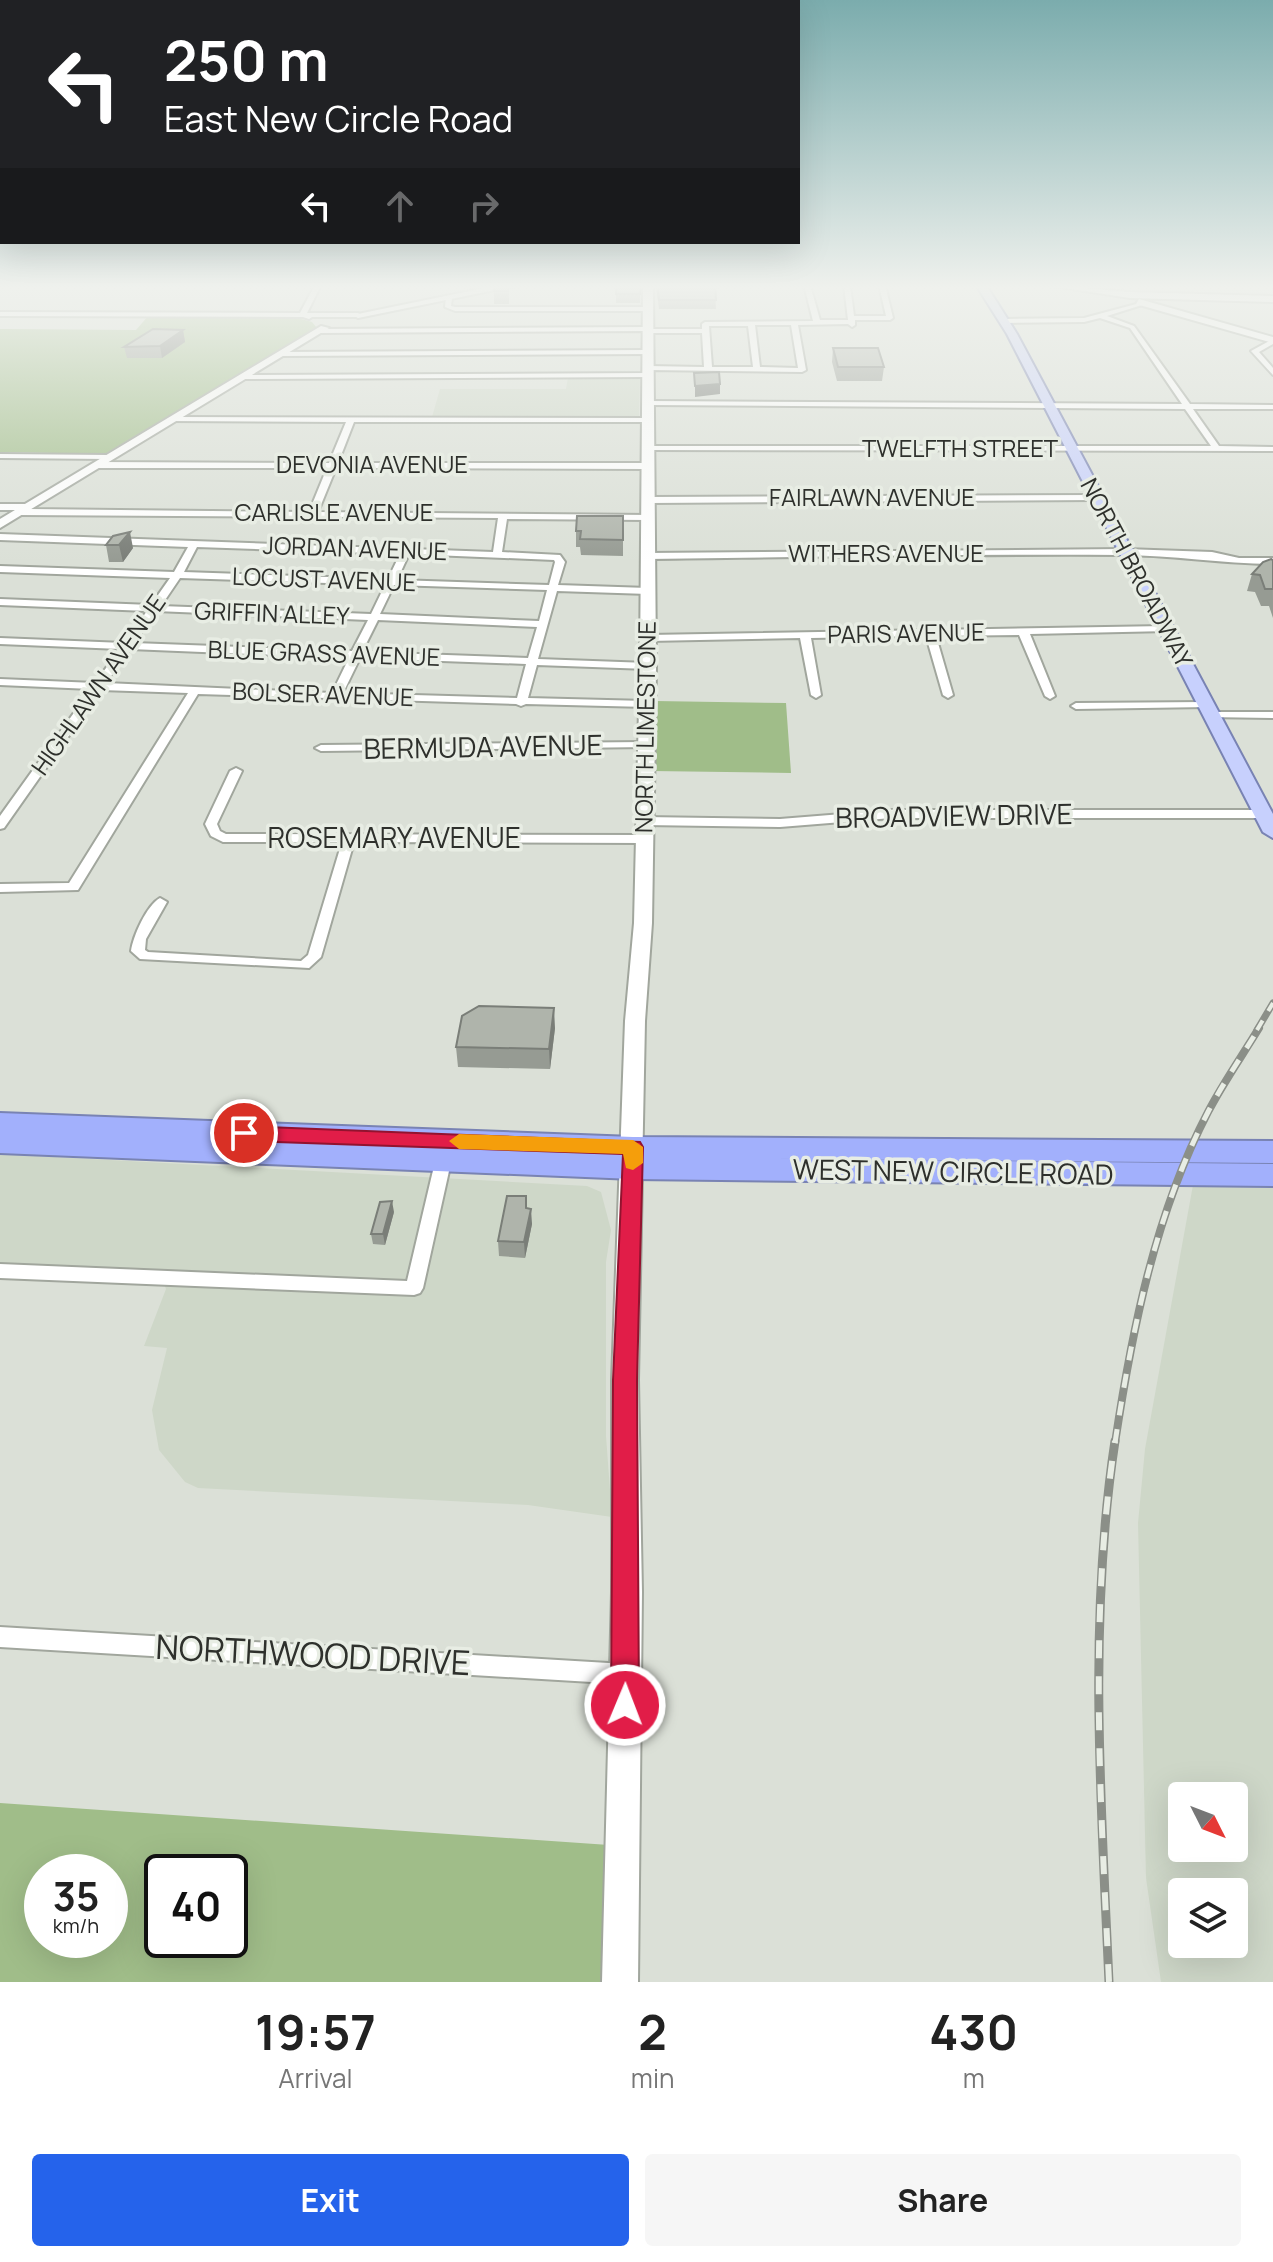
<!DOCTYPE html>
<html lang="en">
<head>
<meta charset="utf-8">
<style>
	:root { --surface:#fff; --page:#f6f6f6; --text:#222; --muted:#767676; --accent:#2563eb }
	body { margin:0; font-family:Manrope,sans-serif; background:var(--page); color:var(--text); height:100vh; display:flex; flex-direction:column; font-size:30px; white-space:nowrap }
	* { box-sizing:border-box; margin:0 }
	p { font-size:26px; color:var(--muted) }
	.icon { flex:none; width:44px; height:44px; fill:none; stroke:currentColor; stroke-width:2; stroke-linecap:round; stroke-linejoin:round }
	.map { position:relative; height:1982px; overflow:hidden }
	.panel { display:flex; flex-direction:column; background:var(--surface); flex:1 }
	.panel>* { flex:none }
	.banner { position:absolute; left:0px; top:0px; width:800px; height:244px; box-shadow:0 8px 32px #0002; background:#202124; color:#fff; overflow:hidden }
	.needle { width:52px; rotate:132deg }
	.controls { position:absolute; left:1168px; top:1782px; display:grid; gap:16px }
	.controls a { display:grid; place-items:center; width:80px; height:80px; border-radius:8px; background:var(--surface); box-shadow:0 8px 32px #0002; font-size:40px }
	.speed { position:absolute; left:24px; top:1854px; display:flex; gap:16px; font-size:40px; font-weight:700; text-align:center }
	.speed>* { display:grid; place-content:center; width:104px; height:104px; border-radius:50%; background:var(--surface); box-shadow:0 8px 32px #0002; line-height:1 }
	.speed small { font-size:20px; font-weight:400 }
	.speed .limit { border:4px solid #111; border-radius:12px; background:#fff; color:#111 }
	.pin { position:absolute; display:grid; place-items:center; width:68px; height:68px; color:#fff; margin:-34px; border:4px solid #fff; border-radius:50%; box-shadow:0 2px 8px #0007 }
	.me { position:absolute; width:88px; margin:-44px; rotate:1deg; stroke-linejoin:round; filter:drop-shadow(0 0 6px #0008) }
	.turn { display:flex; align-items:center; gap:28px; height:168px; padding:0 32px; font-size:36px }
	.turn .icon { width:104px; height:104px; stroke-width:2.5 }
	.turn b { display:block; font-size:56px; line-height:68px }
	.lanes { display:flex; align-items:center; height:76px; padding:0 32px; background:#0003; justify-content:center; gap:40px; direction:ltr }
	.lanes .off { opacity:.35 }
	.eta { display:flex; justify-content:space-evenly; align-items:center; height:136px; text-align:center }
	.eta b { font-size:48px; font-weight:700; line-height:56px }
	.action { display:flex; gap:16px; margin-top:auto; padding:16px 32px }
	.action a { flex:1; height:92px; border-radius:8px; background:var(--accent); color:#fff; font-size:32px; font-weight:700; line-height:92px; text-align:center }
	.action a+a { background:var(--page); color:var(--text) }
	.map>svg:first-child { display:block }
	.built { fill:#ced7c8; fill-rule:evenodd }
	.green { fill:#a0bd89; fill-rule:evenodd }
	.lines { fill:none; stroke-linecap:round; stroke-linejoin:round }
	.street-casing { stroke:#a1a69d; stroke-width:4 }
	.secondary-casing { stroke:#a1a69d; stroke-width:4 }
	.primary-casing { stroke:#7983b3; stroke-width:4 }
	.highway-casing { stroke:#7983b3; stroke-width:4 }
	.street { fill:#fff; fill-rule:evenodd }
	.secondary { fill:#fff; fill-rule:evenodd }
	.primary { fill:#c7d0fd; fill-rule:evenodd }
	.highway { fill:#a2b0fc; fill-rule:evenodd }
	.rail-far2-casing { stroke:#8b8f88; stroke-width:7 }
	.rail-far1-casing { stroke:#8b8f88; stroke-width:8 }
	.rail-casing { stroke:#8b8f88; stroke-width:9 }
	.rail-far2 { stroke:#e8ede4; stroke-width:4; stroke-dasharray:11; stroke-linecap:butt }
	.rail-far1 { stroke:#e8ede4; stroke-width:5; stroke-dasharray:14; stroke-linecap:butt }
	.rail { stroke:#e8ede4; stroke-width:6; stroke-dasharray:18; stroke-linecap:butt }
	.wall { fill:#969b93 }
	.shaded-wall { fill:#7a7e78 }
	.building { fill:#afb4ab; stroke:#7a7e78; stroke-width:2 }
	.route { fill:#e11d48; stroke:#92132f; stroke-width:2 }
	.slow { fill:#f59e0b }
	.labels { text-anchor:middle; stroke-width:7; stroke-linejoin:round; paint-order:stroke }
	.far-street-label { font-size:24px; fill:#2e302c; stroke:#e8ede4 }
	.street-label { font-size:28px; fill:#2e302c; stroke:#e8ede4 }
	.near-street-label { font-size:34px; fill:#2e302c; stroke:#e8ede4 }
</style>
</head>
<body>
<div class="map">
<svg width="1273" height="1982" viewBox="0 0 1273 1982">
	<rect width="100%" height="100%" fill="#dbe0d7"/>
	<path class="built" d="M568 377H640L639 418 432 417 440 389H566Z
		M0 1154 587 1186 601 1192 611 1230 606 1262V1436L612 1517 528 1505 198 1488 185 1482 159 1450 152 1410 167 1348 144 1346 166 1289 159 1269 0 1267Z
		M1193 1185 1273 1188V1982H1161L1146 1878 1138 1523 1145 1449ZM1182 1796H1234V1848H1182ZM1182 1892H1234V1944H1182Z"/>
	<path class="green" d="M149 315 291 316 312 322 317 328 105 454 0 452V329L136 330Z
		M655 701 786 703 791 773 651 771Z
		M0 1803 609 1845 607 1982H0ZM42 1872H110V1940H42ZM162 1872H230V1940H162Z"/>
	<g class="lines">
		<defs>
			<path id="street" d="M315 285H321L307 313H358L361 315 358 317H312L309 319 303 317 0 316V312L300 313Z
				M804 285H810L820 320H848L844 285H850L854 316H886L879 285H885L893 318 890 320H855V325L852 327 848 324 798 325 806 370 802 372 648 370 644 368 648 366 704 367 702 333H648L645 331 319 333 316 331 319 329 648 327 651 329H702V324L705 322 813 321ZM755 325H791L798 368 760 367ZM709 326H748L753 367H712Z
				M449 296 452 298 451 306 455 307H648L651 309 648 311H455L445 307 446 298Z
				M1140 303 1145 304 1107 316 1134 326 1190 404 1273 405V409H1193L1219 446 1273 447V451L647 450 643 448 647 446H1211L1185 409 649 405 645 403 649 401 1182 404 1130 328 1100 318 1084 322 1004 323 1001 321 1004 319 1084 318Z
				M1273 339V344L1259 352 1273 368V375L1251 351Z
				M648 350 651 354 280 356 276 354 280 352Z
				M651 373V377H648L242 379 238 377 242 375Z
				M173 417 650 418 651 420 647 422H354L338 463H648L652 466 648 469 336 468 318 512 651 515V519L648 520 507 519 502 552 560 555 565 562 558 585 648 588 653 591 648 594 557 591 538 659 648 663 653 666 648 669 537 665 528 698 647 701 652 704 647 707 526 704 521 706 516 704 198 694 78 890 0 892V884L69 883 188 693 101 690 4 828 0 829V816L91 689 0 685V679L95 683 120 649 0 644V638L124 643 147 611 0 605V599L151 605 170 578 0 572V566L174 572 188 547 0 540V534L493 552 498 518 20 515 16 512 19 510H0V504H28L32 507 29 509 309 512 327 468H96L92 465 96 462 329 463 346 422 170 421 169 419ZM197 547 400 554 388 579 184 572ZM409 554 554 560 555 562 549 585 397 580ZM180 578 385 585 371 614 161 606ZM394 585 547 590 539 621 380 614ZM156 611 368 620 352 651 134 643ZM378 620 537 627 528 658 362 652ZM130 649 349 658 332 693 106 683ZM360 658 526 664 517 698 343 693Z
				M0 454 109 455 113 457 109 459 0 458Z
				M1099 495V499L1096 500 649 503 645 500 649 497Z
				M1125 549 1212 552 1239 558H1273V564C1223 564 1172 555 1122 555 963 554 805 557 647 559L642 556 647 553Z
				M1165 626 1169 627V631L1030 634 1055 696 1050 699 1045 696 1019 635 936 636 953 695 948 698 943 695 926 636 811 638 821 695 816 698 811 695 800 638 648 641 643 638 648 635Z
				M1205 702 1210 705 1209 707 1076 709 1071 706 1076 703Z
				M1210 712H1273V718L1206 717V713Z
				M645 742 649 743V747L321 751 315 748 321 745Z
				M236 768 242 771 217 824 220 831 226 834 644 835 650 839 644 843 354 842 321 957 309 968 140 959 131 951C133 936 147 905 160 898L167 902 146 939 145 950 148 952 301 961 308 955 342 842H223L211 836 205 824 230 771Z
				M892 810H1264L1270 814 1264 818H892L780 827 644 825 638 821 644 817 780 819Z
				M443 1156 449 1158 451 1162 423 1288 420 1293 414 1295 0 1278V1264L407 1281 435 1162 437 1158Z
				M0 1627 625 1664 633 1667 636 1674 633 1681 625 1684 0 1647Z"/>
			<path id="secondary" d="M499 285H520L358 318 353 315Z
				M643 285H653L656 666 652 923 645 1021 638 1380 642 1592 638 1982H602L612 1592V1380L625 1021 634 923 640 666Z
				M1046 285 1130 292 1273 296V302L1130 298Z
				M1139 299 1273 337V343L1136 304Z
				M321 326 329 328 0 528V519Z"/>
			<path id="primary" d="M976 285H986L1017 334 1273 814V838L1263 832 1007 334Z"/>
			<path id="highway" d="M0 1113 633 1137 1273 1141V1163L717 1158 1273 1164V1186L633 1179 0 1153Z"/>
		</defs>
		<use href="#street" class="street-casing"/>
		<use href="#secondary" class="secondary-casing"/>
		<use href="#primary" class="primary-casing"/>
		<use href="#highway" class="highway-casing"/>
		<use href="#street" class="street"/>
		<use href="#secondary" class="secondary"/>
		<use href="#primary" class="primary"/>
		<use href="#highway" class="highway"/>
		<defs>
			<path id="rail-far2" d="M1257 1030 1273 1003"/>
			<path id="rail-far1" d="M1115 1443C1132 1330 1155 1214 1208 1112 1223 1083 1242 1056 1259 1028"/>
			<path id="rail" d="M1109 1982C1101 1803 1088 1619 1115 1441"/>
		</defs>
		<use href="#rail-far2" class="rail-far2-casing"/>
		<use href="#rail-far1" class="rail-far1-casing"/>
		<use href="#rail" class="rail-casing"/>
		<use href="#rail-far2" class="rail-far2"/>
		<use href="#rail-far1" class="rail-far1"/>
		<use href="#rail" class="rail"/>
	</g>
	<path class="wall" d="M509 285V304H494V291Z
		M616 285H640V303H616Z
		M656 285H715L716 309H659Z
		M183 330 185 342 162 358H127L124 347Z
		M833 348 884 367 882 381H837L832 362Z
		M623 516V556L581 555 580 547H576V531Z
		M113 536 133 548 123 562H109L106 545Z
		M1273 560V618L1269 606H1261L1255 592 1247 591 1252 574Z
		M555 1028 550 1069 458 1067 456 1047Z
		M526 1208 532 1224 525 1258 499 1256 498 1241Z
		M394 1212 385 1245 373 1244 371 1234Z"/>
	<path class="shaded-wall" d="M183 330 185 342 162 358 160 346Z
		M720 384V394L695 397V386Z
		M130 532 133 548 123 562 119 545Z
		M554 1008 555 1028 550 1069 549 1049Z
		M392 1201 394 1212 385 1245 383 1234Z
		M531 1209 532 1224 525 1258 524 1242Z"/>
	<path class="building" d="M494 285H508V291H494Z
		M616 285H640V294H616Z
		M657 285H715L716 300H659Z
		M153 329 183 330 160 346 124 347Z
		M833 348H878L884 367H838Z
		M719 372 720 384 695 386 694 373Z
		M577 516H623V540L580 539 581 531H576Z
		M130 532 119 545H106L113 536Z
		M1271 559 1273 560V589H1265L1260 575 1252 574 1263 562Z
		M479 1006 554 1008 549 1049 456 1047 462 1016Z
		M507 1196H526V1208L531 1209 524 1242 498 1241Z
		M392 1201 383 1234H371L380 1202Z"/>
	<linearGradient id="sky" x2="0" y2="1"><stop stop-color="#7bacad"/><stop offset="0.51" stop-color="#eff1ed"/><stop offset="1" stop-color="#eff1ed" stop-opacity="0"/></linearGradient>
	<rect width="1273" height="563" fill="url(#sky)"/>
	<path class="route" d="M244 1126 640 1142 643 1147 637 1380 639 1705 635 1715 625 1719 615 1715 611 1705 613 1380 623 1154 244 1141 234 1133Z"/>
	<path class="slow" d="M459 1134 633 1140 643 1147V1163L633 1170 626 1168 623 1154 459 1149 449 1141Z"/>
	<g class="labels">
		<g class="far-street-label">
			<text x="960" y="457">TWELFTH STREET</text>
			<text x="372" y="473">DEVONIA AVENUE</text>
			<text x="872" y="506">FAIRLAWN AVENUE</text>
			<text x="334" y="521">CARLISLE AVENUE</text>
			<text transform="translate(355 549) rotate(2)" y="8">JORDAN AVENUE</text>
			<text x="886" y="562">WITHERS AVENUE</text>
			<text transform="translate(1136 573) rotate(62)" y="8">NORTH BROADWAY</text>
			<text transform="translate(324 580) rotate(2)" y="8">LOCUST AVENUE</text>
			<text transform="translate(272 614) rotate(2)" y="8">GRIFFIN ALLEY</text>
			<text transform="translate(906 634) rotate(-1)" y="8">PARIS AVENUE</text>
			<text transform="translate(324 654) rotate(2)" y="8">BLUE GRASS AVENUE</text>
			<text transform="translate(99 685) rotate(-55)" y="8">HIGHLAWN AVENUE</text>
			<text transform="translate(323 695) rotate(2)" y="8">BOLSER AVENUE</text>
			<text transform="translate(646 727) rotate(-89)" y="8">NORTH LIMESTONE</text>
		</g>
		<g class="street-label">
			<text transform="translate(483 747) rotate(-1)" y="10">BERMUDA AVENUE</text>
			<text transform="translate(954 816) rotate(-1)" y="10">BROADVIEW DRIVE</text>
			<text x="394" y="848">ROSEMARY AVENUE</text>
			<text transform="translate(953 1172) rotate(1)" y="10">WEST NEW CIRCLE ROAD</text>
		</g>
		<g class="near-street-label">
			<text transform="translate(313 1655) rotate(3)" y="12">NORTHWOOD DRIVE</text>
		</g>
	</g>
</svg>
<div class="controls">
<a><svg class="needle" viewBox="-14 -14 28 28"><path d="M0-13l5 13h-10z" fill="#e53935"/><path d="M0 13l5-13h-10z" fill="#767676"/></svg></a>
<a><svg class="icon" aria-label="layers" viewBox="0 0 24 24"><path d="M12 4l9 5-9 5-9-5zM3 14l9 5 9-5"/></svg></a>
</div>
<div class="speed"><div>35<small>km/h</small></div><div class="limit">40</div></div>
<div class="pin" style="left:244px;top:1133px;background:#d93025"><svg class="icon" aria-label="arrive" viewBox="0 0 24 24"><path d="M6 21V4h12l-3 4 3 4H6"/></svg></div>
<svg class="me" style="left:625px;top:1705px" viewBox="-20 -20 40 40"><circle r="17" fill="#e11d48" stroke="#fff" stroke-width="3"/><path d="M0-11L8 9 0 5-8 9z" fill="#fff"/></svg>
<div class="banner">
<div class="turn"><svg class="icon" aria-label="left" viewBox="0 0 24 24"><path d="M17 20v-9H6M10 6l-5 5 5 5"/></svg><div><b>250 m</b>East New Circle Road</div></div>
<div class="lanes"><svg class="icon" aria-label="left" viewBox="0 0 24 24"><path d="M17 20v-9H6M10 6l-5 5 5 5"/></svg><svg class="icon off" aria-label="ahead" viewBox="0 0 24 24"><path d="M12 20V5M6 11l6-6 6 6"/></svg><svg class="icon off" aria-label="right" viewBox="0 0 24 24"><path d="M7 20v-9h11M14 6l5 5-5 5"/></svg></div>
</div>
</div>
<section class="panel">
<div class="eta">
<div><b>19:57</b><p>Arrival</p></div>
<div><b>2</b><p>min</p></div>
<div><b>430</b><p>m</p></div>
</div>
<div class="action"><a>Exit</a><a>Share</a></div>
</section>
</body>
</html>
